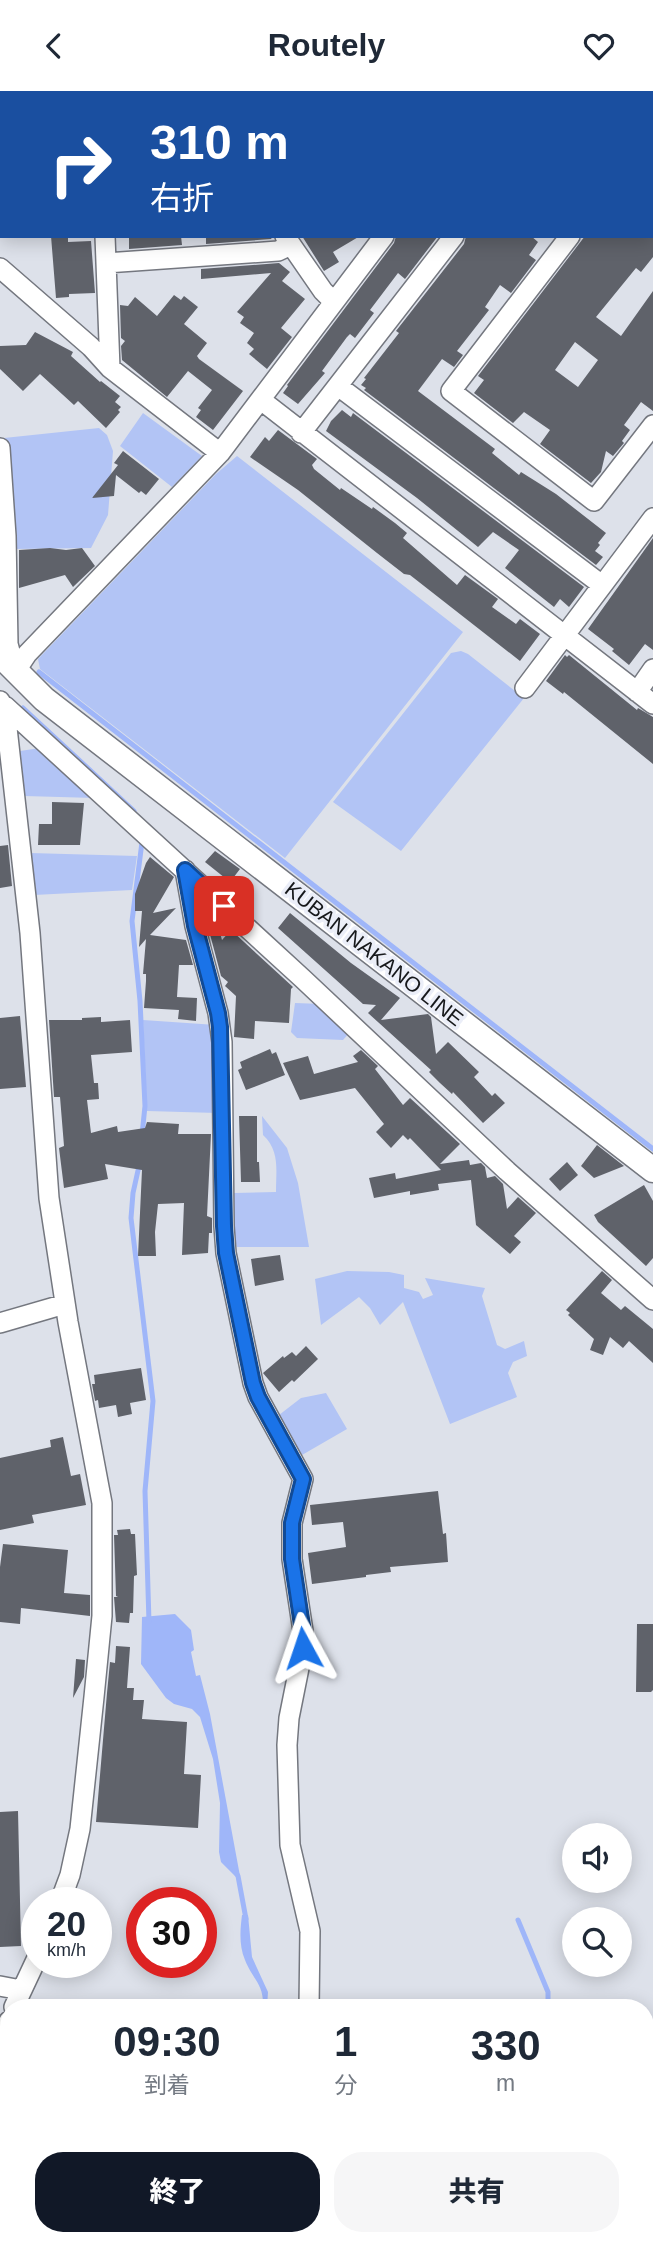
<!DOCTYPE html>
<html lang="ja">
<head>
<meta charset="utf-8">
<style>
	:root { --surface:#fff; --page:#f6f6f7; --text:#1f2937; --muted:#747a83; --accent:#111827 }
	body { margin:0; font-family:Helvetica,"Noto Sans JP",sans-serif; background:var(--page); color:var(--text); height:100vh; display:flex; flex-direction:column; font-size:26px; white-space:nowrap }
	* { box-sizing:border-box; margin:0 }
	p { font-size:23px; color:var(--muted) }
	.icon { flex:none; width:38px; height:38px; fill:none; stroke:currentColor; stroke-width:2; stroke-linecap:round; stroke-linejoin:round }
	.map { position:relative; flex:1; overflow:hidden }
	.drawer { position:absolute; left:0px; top:1908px; width:654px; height:247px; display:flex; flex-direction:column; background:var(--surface); border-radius:28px 28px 0 0; box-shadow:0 4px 18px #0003 }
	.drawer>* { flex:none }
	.hud { position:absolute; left:0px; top:0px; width:654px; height:147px; box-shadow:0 4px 18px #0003; background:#1a4fa0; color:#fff; overflow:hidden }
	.tools { position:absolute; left:562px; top:1732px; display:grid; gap:14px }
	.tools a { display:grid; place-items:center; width:70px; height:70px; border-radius:50%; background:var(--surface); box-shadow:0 4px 18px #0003; font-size:35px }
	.speed { position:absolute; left:21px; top:1796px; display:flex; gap:14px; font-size:35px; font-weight:700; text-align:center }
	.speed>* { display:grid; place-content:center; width:91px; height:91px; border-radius:50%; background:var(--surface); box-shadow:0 4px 18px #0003; line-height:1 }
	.speed small { font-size:18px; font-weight:400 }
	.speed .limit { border:10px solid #d22; background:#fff; color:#111 }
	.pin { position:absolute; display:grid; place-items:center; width:60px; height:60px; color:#fff; margin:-30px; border-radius:14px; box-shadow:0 4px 10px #0006 }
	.me { position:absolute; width:77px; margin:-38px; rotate:355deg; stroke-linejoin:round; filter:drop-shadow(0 0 5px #0008) }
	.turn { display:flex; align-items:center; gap:24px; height:147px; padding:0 35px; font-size:32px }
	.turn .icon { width:91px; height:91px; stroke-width:2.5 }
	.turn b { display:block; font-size:49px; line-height:60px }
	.eta { display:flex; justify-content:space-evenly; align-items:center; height:119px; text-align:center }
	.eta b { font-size:42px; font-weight:800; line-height:49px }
	.cta { display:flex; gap:14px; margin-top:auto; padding:14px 35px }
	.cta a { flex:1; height:80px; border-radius:28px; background:var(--accent); color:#fff; font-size:28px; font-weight:800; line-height:80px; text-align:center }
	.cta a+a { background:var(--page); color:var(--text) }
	header { display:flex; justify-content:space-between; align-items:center; height:91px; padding:0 35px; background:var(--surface); font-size:32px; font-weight:800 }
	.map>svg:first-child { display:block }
	.green { fill:#b2c4f5 }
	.water { fill:#9fb6f9 }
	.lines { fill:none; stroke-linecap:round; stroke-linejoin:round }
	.stream { stroke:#9fb6f9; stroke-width:5 }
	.building { fill:#5f626a; fill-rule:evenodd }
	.minor-casing { stroke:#74777f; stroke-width:22 }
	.major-casing { stroke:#74777f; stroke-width:27 }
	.minor { stroke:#fff; stroke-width:19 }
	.major { stroke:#fff; stroke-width:24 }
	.route-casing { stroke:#114b97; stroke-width:18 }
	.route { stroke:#1a73e8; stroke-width:12 }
	.labels { text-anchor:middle; stroke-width:7; stroke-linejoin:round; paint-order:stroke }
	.street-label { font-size:21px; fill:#16181b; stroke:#ebeef8 }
</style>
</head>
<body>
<header><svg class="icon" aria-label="back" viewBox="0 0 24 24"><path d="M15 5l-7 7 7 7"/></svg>Routely<svg class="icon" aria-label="heart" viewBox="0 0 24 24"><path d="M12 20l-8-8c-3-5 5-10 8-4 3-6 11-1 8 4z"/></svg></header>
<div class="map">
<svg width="653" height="2154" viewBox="0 0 653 2154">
	<rect width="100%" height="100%" fill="#dde1ea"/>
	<path class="green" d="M143 322 202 365 172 396 120 355Z
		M99 337 107 344 113 360 108 424 91 457 12 458 4 347Z
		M237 365 463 541 285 767 40 578 38 568 216 383Z
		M461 560 468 563 524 607 401 760 333 711 451 562Z
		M40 657 95 707 24 705 20 660Z
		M30 762 137 765 132 799 34 804Z
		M295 912 322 913 350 941 343 949 297 947 291 941Z
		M143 929 216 934 218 1022 147 1020Z
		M262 1025 287 1057 298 1092 309 1156H237L234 1144V1102L276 1101C276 1078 280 1060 263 1044Z
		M347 1180 389 1181 404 1184V1197L419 1201 423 1208 433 1204 425 1187 485 1197 482 1205 497 1254 505 1258 524 1250 527 1265 513 1271 508 1282 517 1306 450 1333 403 1211 380 1234 370 1217 359 1206 321 1234 315 1188Z
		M326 1302 347 1338 302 1364 279 1324 301 1307Z"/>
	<path class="water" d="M175 1523 191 1539 194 1559 191 1561 196 1585 200 1584 210 1623 240 1785 236 1786 221 1771 219 1761 220 1712 213 1668 200 1626 192 1618 174 1613 166 1607 141 1573 142 1526Z
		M242 1824H248L252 1866 268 1901 267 1916H263C264 1893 253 1889 245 1869 239 1855 240 1840 242 1824Z"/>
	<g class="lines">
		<path class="stream" d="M39 581 653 1058
			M23 617 134 720
			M142 751 132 830 140 910 145 1015 142 1044
			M139 1075 133 1102 131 1127 153 1310 145 1400 149 1531
			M235 1780 238 1785 246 1828
			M518 1829 548 1901V1916
			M646 2034 652 2037
			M216 2154V2146"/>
	</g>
	<path class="building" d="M51 145H68V151L91 150 95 202 69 203V206L56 207Z
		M129 145H181L182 154 129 158Z
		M273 145 271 148 206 153V146Z
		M302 145H360L333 161 339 171 324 180Z
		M396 145H438L405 188 398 182 370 219 374 222 355 247 350 243 347 246 322 280 325 282 298 313 283 302 288 295 287 294 394 152Z
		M466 145H531L538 151 529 164 536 169 511 202 500 194 485 216 489 219 457 260 463 264 454 276 442 268 418 300 495 358 492 362 519 384 521 381 556 403 606 442 598 452 600 454 595 460 603 466 596 474 364 299 366 297 361 294 366 288 364 287 399 242 396 240 464 153Z
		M585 145H653V166L641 181 636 177 596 226 621 245 653 200V320L641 311 624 334 630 339 622 350 624 352 613 365 606 360 601 381 591 392 540 353 550 339 524 321 513 332 474 302 484 289 478 285ZM575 251 598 269 578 296 555 279Z
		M279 172 290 181 282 190 305 208 281 237 292 246 267 278 249 263 254 258 247 252 254 242 240 232 244 226 237 221 271 182 201 188V178Z
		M174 204 181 209 184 205 198 216 184 233 207 252 197 265 199 268 243 300 213 339 196 326 201 319 198 317 212 299 188 280 167 306 122 269 121 255 125 250 121 247 120 214 128 215 135 206 157 225Z
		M35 241 73 261 71 265 100 291 101 290 120 305 115 311 121 316 118 319 120 321 106 337 78 310 74 314 40 283 23 300 0 278V255L26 254Z
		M342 319 351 326 353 322 584 496 569 516 560 508 554 516 505 477 519 459 493 441 478 456 417 407 326 340 331 330Z
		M278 339 317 368 312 374 314 378 340 399 341 397 372 418 373 416 395 432 407 442 403 447 457 494 465 484 498 508 492 516 516 533 520 528 540 543 520 570 410 484 404 483 377 462 298 399 250 366 265 346 269 350Z
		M123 360 159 388 146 404 141 400 139 402 116 384 114 405 92 407 118 374 114 372Z
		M653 447V559L645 553 629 574 612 560 614 558 588 538Z
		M50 457 66 459 82 457 95 475 73 496 65 484 19 497V459Z
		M565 564 567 566 569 564 637 619 638 617 653 626V673L564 601 563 603 546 590Z
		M52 711 84 712 80 754H38L39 733H52Z
		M8 754 12 795 0 797V755Z
		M215 760 240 778 230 791 205 771Z
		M150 766 174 786 153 822 176 817 150 844 186 849 193 874H179L177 906 197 907 196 930 178 928 179 919 144 917 146 890V883H143L146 848 139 856 142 820H135V803L146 772Z
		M206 816 215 824 222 849 231 839 293 896 291 898 289 932 255 930 254 948 234 946 236 905 225 895 228 891 221 885 207 832 204 817Z
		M290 822 351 872 400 907 381 929 428 923 431 926 436 963 448 951 479 981 474 986 492 1005 495 1002 505 1012 483 1032 453 1001 452 1003 440 992 429 981 431 979 368 922 376 914 363 913 278 837Z
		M20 925 26 996 0 998V927Z
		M101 926V931L130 929 132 961 91 964 94 992H98L99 1008 87 1009 91 1042 117 1035 118 1041 145 1037 147 1031 179 1033 178 1043H211L207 1125 212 1127V1142H209L208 1162 182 1164 184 1112 158 1113 155 1141 156 1165H138L142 1079 105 1073 108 1088 64 1097 59 1057 64 1055 60 1006H54L49 929H82V927Z
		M270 958 272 963 276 961 285 984 246 999 238 979 242 977 240 971Z
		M361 959 378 975 375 978 403 1014 410 1007 460 1053 440 1073 469 1069 470 1074 481 1072 485 1076 487 1087 495 1085 503 1093 507 1118 518 1106 536 1122 514 1145 521 1151 510 1163 476 1134 471 1089 438 1093 439 1099 410 1104V1100L374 1107 369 1087 395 1082 396 1088 441 1079 410 1047 408 1049 403 1044 391 1057 376 1041 384 1033 355 997 300 1009 283 972 308 965 314 983 358 971 353 965Z
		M239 1025H257V1071H259L260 1091H241Z
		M597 1054 624 1075 594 1087 581 1075Z
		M567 1071 578 1084 560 1100 549 1088Z
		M644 1094 653 1110V1167L646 1175 598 1131 594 1124Z
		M280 1164 284 1189 255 1195 251 1168Z
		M602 1180 612 1189 601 1202 621 1219 625 1215 653 1238V1272L629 1250 623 1257 610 1246 603 1264 590 1259 594 1248 568 1224 570 1222 566 1219Z
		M306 1255 318 1268 294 1291 292 1289 279 1301 263 1282 283 1265 284 1267 292 1261 296 1265Z
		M141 1277 146 1309 130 1312 132 1323 118 1326 116 1314 99 1317 98 1309 95 1310 92 1293H95L94 1284Z
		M63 1346 71 1385 80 1383 86 1414 32 1424 34 1432 0 1439V1367L51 1356 50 1349Z
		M438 1400 443 1443 446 1442 448 1471 390 1476 391 1481 366 1484V1486L312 1493 308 1462 346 1456 343 1431 312 1434 310 1414Z
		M130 1438 131 1443H135L137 1484 134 1485 133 1522H130L129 1532 116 1531 114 1506H118L116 1505 114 1444H118L117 1439Z
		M3 1453 68 1459 64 1502 90 1504V1525L21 1517 20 1533 0 1531V1476Z
		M637 1533H653V1599L651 1601H636Z
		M116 1555 130 1556 127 1597H134L133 1609H144L142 1628 187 1631 184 1683 201 1684 198 1737 96 1731 107 1602 110 1571 115 1572Z
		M76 1568 85 1569 84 1586 73 1607Z
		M18 1720 21 1855 0 1856V1721Z"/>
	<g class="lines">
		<defs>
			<path id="minor" d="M72 0V2
				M222 0 223 2
				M324 0 326 2
				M466 0 468 2
				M556 0 558 2
				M290 2 292 0
				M105 145 110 277
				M285 145 323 200 334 211
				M570 145 451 300 594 410 653 334
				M106 172 278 160 291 154
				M0 177 91 256 110 277 220 362
				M338 295 602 494
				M261 309 653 613
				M301 342 454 145
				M0 357 6 445 8 553 15 579
				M15 581 27 563 220 362 384 145
				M525 597 653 427
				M637 601 653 578
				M0 610 5 619 30 842 49 1107 68 1231 102 1412V1525L94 1606 80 1738 70 1784 60 1811
				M5 615 302 887 507 1080 653 1209
				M185 779 195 835 218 922 222 951 224 1135 226 1162 253 1292 258 1306 303 1388 292 1432V1468L303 1540V1557L289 1627 287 1654 290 1754 310 1840 309 1916
				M0 1232 65 1213
				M0 1895 21 1899
				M14 1916 37 1867
				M0 2110 5 1947 9 1930
				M489 2146V2154
				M354 2154V2146"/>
			<path id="major" d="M0 564 44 608 653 1079"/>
		</defs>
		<use href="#minor" class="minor-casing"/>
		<use href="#major" class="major-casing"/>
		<use href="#minor" class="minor"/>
		<use href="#major" class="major"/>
	</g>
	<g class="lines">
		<defs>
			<path id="route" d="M224 815 185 779 195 835 218 922 220 936 224 1135 226 1162 253 1292 258 1306 303 1388 292 1432V1468L303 1541V1557"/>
		</defs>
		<use href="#route" class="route-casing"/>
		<use href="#route" class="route"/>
	</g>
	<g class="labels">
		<g class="street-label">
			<text transform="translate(374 863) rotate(38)" y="7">KUBAN NAKANO LINE</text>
		</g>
	</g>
</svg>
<div class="tools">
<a><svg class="icon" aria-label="sound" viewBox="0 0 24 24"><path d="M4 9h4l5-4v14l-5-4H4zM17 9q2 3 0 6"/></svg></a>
<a><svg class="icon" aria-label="search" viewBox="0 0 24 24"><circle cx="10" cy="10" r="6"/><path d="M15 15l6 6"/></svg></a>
</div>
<div class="speed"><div>20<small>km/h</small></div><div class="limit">30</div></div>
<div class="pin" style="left:224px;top:815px;background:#d93025"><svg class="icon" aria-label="arrive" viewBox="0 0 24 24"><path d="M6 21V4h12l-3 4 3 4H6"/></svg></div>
<svg class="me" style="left:303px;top:1557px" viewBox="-20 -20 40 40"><path d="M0-17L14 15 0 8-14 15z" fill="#1a73e8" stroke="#fff" stroke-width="4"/></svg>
<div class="hud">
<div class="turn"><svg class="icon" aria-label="right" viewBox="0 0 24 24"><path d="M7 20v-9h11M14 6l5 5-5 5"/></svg><div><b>310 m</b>右折</div></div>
</div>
<section class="drawer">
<div class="eta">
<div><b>09:30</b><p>到着</p></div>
<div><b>1</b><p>分</p></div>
<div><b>330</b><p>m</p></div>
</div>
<div class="cta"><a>終了</a><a>共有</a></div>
</section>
</div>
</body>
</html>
